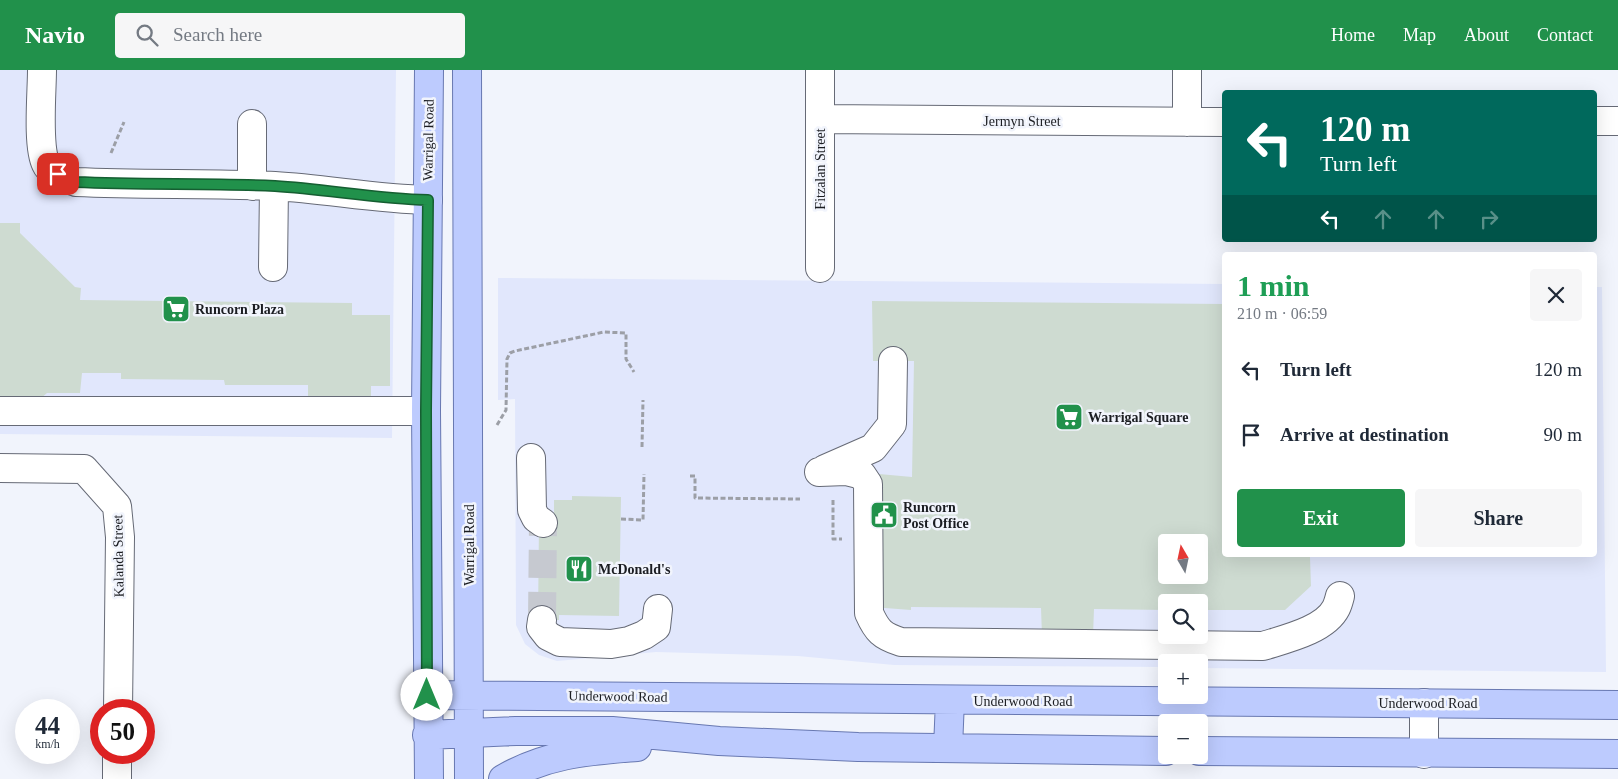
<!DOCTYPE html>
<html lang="en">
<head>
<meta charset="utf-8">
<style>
	:root { --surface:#fff; --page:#f6f6f7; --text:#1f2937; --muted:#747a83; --accent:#21914b }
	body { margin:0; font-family:"Times New Roman",serif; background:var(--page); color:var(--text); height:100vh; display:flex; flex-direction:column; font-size:19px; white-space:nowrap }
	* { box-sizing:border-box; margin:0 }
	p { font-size:16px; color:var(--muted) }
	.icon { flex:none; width:28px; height:28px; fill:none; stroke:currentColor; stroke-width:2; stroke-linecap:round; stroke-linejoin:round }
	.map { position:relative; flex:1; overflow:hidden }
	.sheet { position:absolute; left:1222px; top:182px; width:375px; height:305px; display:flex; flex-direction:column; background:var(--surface); border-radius:5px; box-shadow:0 5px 20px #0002 }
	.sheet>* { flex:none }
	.banner { position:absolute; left:1222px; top:20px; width:375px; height:152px; border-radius:5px; box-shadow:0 5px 20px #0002; background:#00695c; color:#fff; overflow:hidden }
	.needle { width:32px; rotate:351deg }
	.tools { position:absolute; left:1158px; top:464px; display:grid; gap:10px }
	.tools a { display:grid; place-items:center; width:50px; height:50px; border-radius:5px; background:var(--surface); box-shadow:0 5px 20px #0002; font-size:25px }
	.speed { position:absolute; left:15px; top:629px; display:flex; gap:10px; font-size:25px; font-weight:700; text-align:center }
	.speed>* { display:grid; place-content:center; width:65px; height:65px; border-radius:50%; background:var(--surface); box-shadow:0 5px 20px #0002; line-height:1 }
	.speed small { font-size:12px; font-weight:400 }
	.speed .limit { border:8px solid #d22; background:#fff; color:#111 }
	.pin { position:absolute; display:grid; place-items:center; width:42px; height:42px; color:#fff; margin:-21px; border-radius:10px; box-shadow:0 2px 8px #0006 }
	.me { position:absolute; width:55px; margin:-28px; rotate:0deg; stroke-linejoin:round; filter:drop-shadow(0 0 4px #0008) }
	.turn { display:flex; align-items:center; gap:18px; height:105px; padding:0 15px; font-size:22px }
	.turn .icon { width:65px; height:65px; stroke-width:2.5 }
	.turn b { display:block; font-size:35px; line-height:42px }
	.lanes { display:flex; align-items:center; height:48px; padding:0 15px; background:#0003; justify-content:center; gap:25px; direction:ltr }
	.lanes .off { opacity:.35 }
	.round { display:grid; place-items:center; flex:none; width:52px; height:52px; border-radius:5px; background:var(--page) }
	.summary { display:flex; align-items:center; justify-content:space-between; height:85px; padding:0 15px }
	h1 { font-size:30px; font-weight:800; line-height:38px; color:#1e9e55 }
	.button { display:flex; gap:10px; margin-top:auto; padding:10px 15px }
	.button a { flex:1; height:58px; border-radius:5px; background:var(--accent); color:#fff; font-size:20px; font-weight:800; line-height:58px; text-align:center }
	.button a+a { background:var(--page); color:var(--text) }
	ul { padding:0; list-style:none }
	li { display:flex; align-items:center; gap:15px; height:65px; padding:0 15px }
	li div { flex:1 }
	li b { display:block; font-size:19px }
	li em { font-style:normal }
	header { display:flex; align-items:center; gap:30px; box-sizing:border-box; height:70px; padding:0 25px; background:var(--accent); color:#fff }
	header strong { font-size:24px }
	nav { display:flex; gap:28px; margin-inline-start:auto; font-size:18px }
	.search { width:350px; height:45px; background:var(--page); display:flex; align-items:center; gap:12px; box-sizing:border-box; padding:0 18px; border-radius:5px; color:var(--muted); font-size:19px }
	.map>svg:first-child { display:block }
	.built { fill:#e1e7fc; fill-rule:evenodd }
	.building { fill:#cedbd1; fill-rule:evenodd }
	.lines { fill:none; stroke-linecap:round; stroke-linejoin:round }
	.minor-tunnel { stroke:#c6c9d0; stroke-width:28; stroke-dasharray:28 14; stroke-linecap:butt }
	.minor-casing { stroke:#666a76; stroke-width:30 }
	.major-casing { stroke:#6878b1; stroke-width:30 }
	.path { stroke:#9c9fa6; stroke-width:3; stroke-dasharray:5 2.5; stroke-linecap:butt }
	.minor { stroke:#fff; stroke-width:28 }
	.major { stroke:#bdcbfe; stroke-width:28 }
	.route-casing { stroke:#155e31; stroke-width:12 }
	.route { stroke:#21914b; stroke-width:9 }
	.labels { text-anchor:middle; stroke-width:5; stroke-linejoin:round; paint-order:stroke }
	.street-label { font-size:14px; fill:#1b1d22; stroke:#f1f4fc }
	.poi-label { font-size:14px; font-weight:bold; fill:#1b1d22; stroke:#f1f4fc; text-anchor:start }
</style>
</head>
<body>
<header>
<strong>Navio</strong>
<div class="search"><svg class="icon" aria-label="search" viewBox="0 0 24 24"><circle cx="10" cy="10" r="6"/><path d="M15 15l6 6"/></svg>Search here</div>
<nav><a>Home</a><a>Map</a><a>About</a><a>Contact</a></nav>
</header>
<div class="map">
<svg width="1618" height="709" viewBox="0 0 1618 709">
	<rect width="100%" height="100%" fill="#f1f4fc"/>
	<path class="built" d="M0 0H396L392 368 0 364Z
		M498 208 1225 214V485H1595V217H1602L1606 602 1199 598V592H1166V597L894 595 798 586 656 582 557 591 539 585 525 574 516 555 515 329 498 330ZM1166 472H1199V505H1166ZM1166 532H1199V565H1166Z"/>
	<path class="building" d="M0 153H20V163L75 217 81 218 80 230 352 233V245H390V316H371V327H308V315H225L224 310 121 309V303H82L80 323H47L40 329H0Z
		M872 231 1225 234V485H1313V487H1310L1311 516 1285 540H1199V532H1166V540L1094 539 1093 566H1042L1041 538 911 537V540L872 537 879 404 912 407 914 291H873ZM1166 472H1199V505H1166Z
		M572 426 621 427 619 546 559 545V550H538L539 452 554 453V430H572Z"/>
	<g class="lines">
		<path class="minor-tunnel" d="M542 550 543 453"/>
		<defs>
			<path id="minor" d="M42 0C42 22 37 76 46 94 50 104 67 108 76 112 142 115 209 113 275 116 326 119 377 129 428 130
				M820 49 1225 52
				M1595 51H1618
				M1187 52V0
				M252 116V54
				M273 197 274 116
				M820 198V0
				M0 341H426
				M531 388 532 440 536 448 543 453
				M0 398 84 399 117 436 120 467 118 640
				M825 399 873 378 892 354 893 291
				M819 402 846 401 862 405 868 414 869 543C877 561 882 566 901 572L1263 576C1285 569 1325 560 1336 538 1338 534 1339 530 1340 526
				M542 550 541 557 548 566 560 572 611 574 629 571 644 565 656 557 658 539
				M1424 684V633
				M117 709V682"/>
			<path id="major" d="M467 0 469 709
				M427 625 1618 635
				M427 665 516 661H612L719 671 858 677 1166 681
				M948 678 950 630
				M1199 681 1618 684
				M429 709 426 341 429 0
				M503 709C548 683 588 681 637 677"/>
		</defs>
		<use href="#minor" class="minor-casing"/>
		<use href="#major" class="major-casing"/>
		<path class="path" d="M111 83 124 52
			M497 355 506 340 507 289 510 283 515 281 604 262 626 263V289L634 302
			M642 377 643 330
			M690 406H695V428L800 429
			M833 430V469H842
			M621 449 643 450 644 404"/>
		<use href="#minor" class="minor"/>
		<use href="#major" class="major"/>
	</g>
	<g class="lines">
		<defs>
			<path id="route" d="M58 104 76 112C142 115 209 113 275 116 326 119 377 129 428 130L426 341 427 625"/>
		</defs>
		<use href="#route" class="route-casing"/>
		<use href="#route" class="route"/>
	</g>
	<defs>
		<symbol id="supermarket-square" viewBox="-11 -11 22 22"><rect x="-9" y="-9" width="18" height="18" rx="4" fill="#21914b" stroke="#f1f4fc"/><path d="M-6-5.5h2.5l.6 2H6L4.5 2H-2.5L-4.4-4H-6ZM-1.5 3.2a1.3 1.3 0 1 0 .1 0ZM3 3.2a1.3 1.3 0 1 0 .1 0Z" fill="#fff"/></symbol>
		<symbol id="civic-square" viewBox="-11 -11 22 22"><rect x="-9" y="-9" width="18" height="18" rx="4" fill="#21914b" stroke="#f1f4fc"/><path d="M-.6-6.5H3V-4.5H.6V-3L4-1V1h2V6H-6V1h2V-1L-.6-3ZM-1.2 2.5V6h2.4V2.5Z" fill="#fff"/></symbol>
		<symbol id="restaurant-square" viewBox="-11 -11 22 22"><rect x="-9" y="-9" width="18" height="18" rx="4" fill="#21914b" stroke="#f1f4fc"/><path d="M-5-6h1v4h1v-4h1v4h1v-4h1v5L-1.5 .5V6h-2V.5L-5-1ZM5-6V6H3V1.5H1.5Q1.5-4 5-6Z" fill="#fff"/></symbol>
	</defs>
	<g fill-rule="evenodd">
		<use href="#supermarket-square" x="160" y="223" width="32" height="32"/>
		<use href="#supermarket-square" x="1053" y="331" width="32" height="32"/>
		<use href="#civic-square" x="868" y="429" width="32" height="32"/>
		<use href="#restaurant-square" x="563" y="483" width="32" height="32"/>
	</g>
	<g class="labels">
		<g class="street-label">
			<text x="1022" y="56">Jermyn Street</text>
			<text transform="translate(428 70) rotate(-89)" y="5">Warrigal Road</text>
			<text transform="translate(820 99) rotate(-90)" y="5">Fitzalan Street</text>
			<text transform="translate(469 475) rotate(-90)" y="5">Warrigal Road</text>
			<text transform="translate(118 486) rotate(-91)" y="5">Kalanda Street</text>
			<text transform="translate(618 626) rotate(1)" y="5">Underwood Road</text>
			<text x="1023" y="636">Underwood Road</text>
			<text x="1428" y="638">Underwood Road</text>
		</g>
		<g class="poi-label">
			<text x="195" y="244">Runcorn Plaza</text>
			<text x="1088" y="352">Warrigal Square</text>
			<text x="903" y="442">Runcorn<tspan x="903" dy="16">Post Office</tspan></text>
			<text x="598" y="504">McDonald's</text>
		</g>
	</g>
</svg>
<div class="tools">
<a><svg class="needle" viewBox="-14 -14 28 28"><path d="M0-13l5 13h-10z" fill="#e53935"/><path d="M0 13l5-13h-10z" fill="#747a83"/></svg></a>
<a><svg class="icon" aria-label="search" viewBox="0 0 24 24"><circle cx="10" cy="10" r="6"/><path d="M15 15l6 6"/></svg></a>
<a>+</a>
<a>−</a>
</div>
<div class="speed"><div>44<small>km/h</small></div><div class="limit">50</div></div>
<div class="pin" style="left:58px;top:104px;background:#d93025"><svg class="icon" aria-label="arrive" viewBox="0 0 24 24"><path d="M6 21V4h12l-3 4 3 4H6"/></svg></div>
<svg class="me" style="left:427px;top:625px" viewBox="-20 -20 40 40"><circle r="19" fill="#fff"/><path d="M0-13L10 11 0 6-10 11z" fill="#21914b"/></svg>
<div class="banner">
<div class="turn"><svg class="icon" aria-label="left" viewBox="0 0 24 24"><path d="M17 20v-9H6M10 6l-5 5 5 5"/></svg><div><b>120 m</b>Turn left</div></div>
<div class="lanes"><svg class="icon" aria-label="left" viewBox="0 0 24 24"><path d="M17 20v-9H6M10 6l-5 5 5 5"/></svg><svg class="icon off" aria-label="ahead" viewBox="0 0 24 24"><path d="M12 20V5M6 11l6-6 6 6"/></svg><svg class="icon off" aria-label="ahead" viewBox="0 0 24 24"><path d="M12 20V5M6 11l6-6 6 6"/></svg><svg class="icon off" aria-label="right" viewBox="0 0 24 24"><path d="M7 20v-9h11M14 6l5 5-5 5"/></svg></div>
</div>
<section class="sheet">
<div class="summary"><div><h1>1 min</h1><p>210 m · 06:59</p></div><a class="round"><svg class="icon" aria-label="close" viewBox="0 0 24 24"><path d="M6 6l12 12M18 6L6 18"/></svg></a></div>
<ul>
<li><svg class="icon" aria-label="left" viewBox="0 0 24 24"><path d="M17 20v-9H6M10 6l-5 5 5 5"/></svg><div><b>Turn left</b></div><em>120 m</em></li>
<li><svg class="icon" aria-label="arrive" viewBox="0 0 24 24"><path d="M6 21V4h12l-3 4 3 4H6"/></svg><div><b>Arrive at destination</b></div><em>90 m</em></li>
</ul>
<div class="button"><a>Exit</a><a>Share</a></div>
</section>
</div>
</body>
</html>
